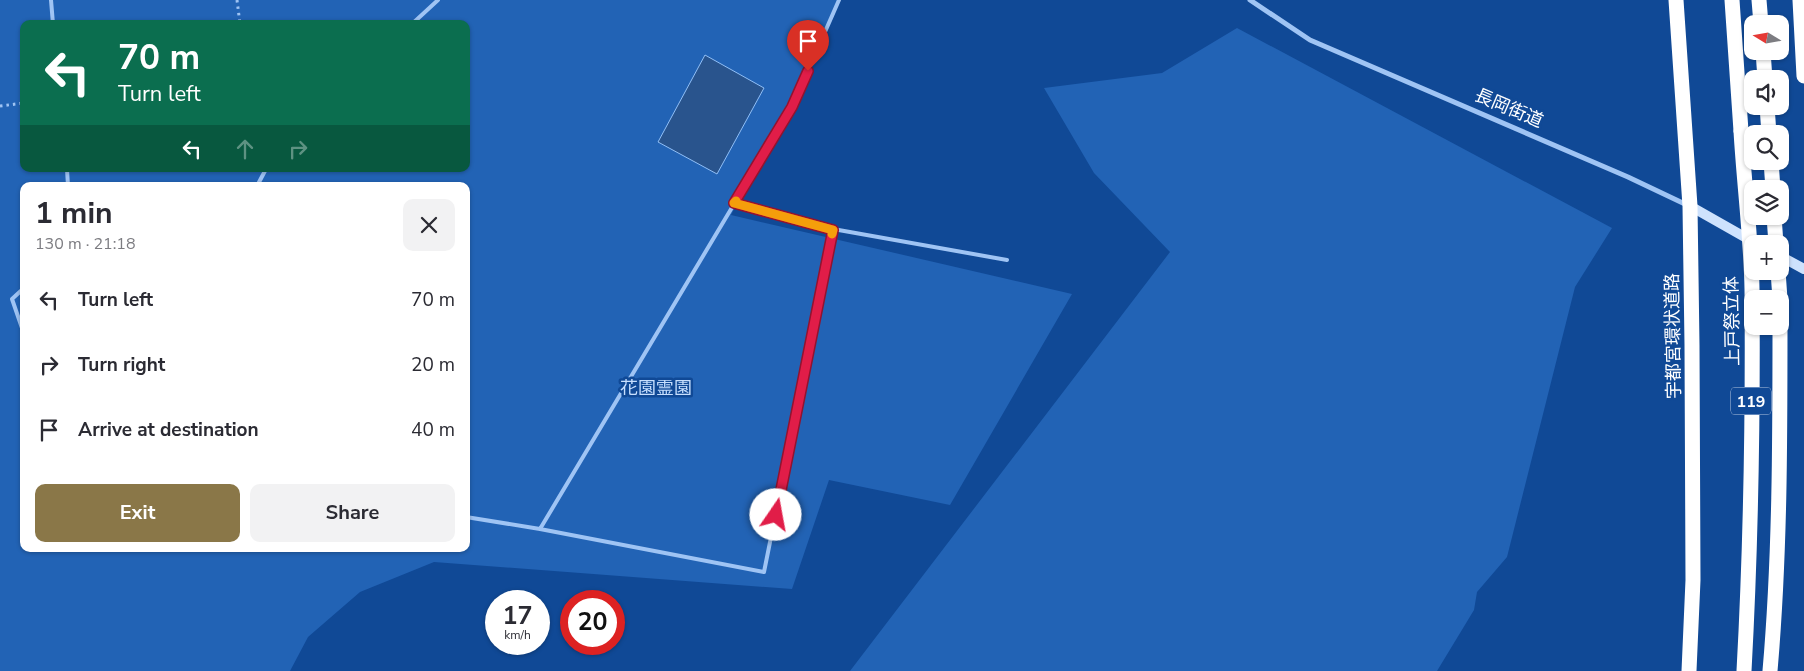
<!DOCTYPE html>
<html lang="en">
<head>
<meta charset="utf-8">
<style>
	:root { --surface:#fff; --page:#f2f2f3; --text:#2b2b33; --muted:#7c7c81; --accent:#8a7748 }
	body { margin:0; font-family:"Nunito Sans","Noto Sans JP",sans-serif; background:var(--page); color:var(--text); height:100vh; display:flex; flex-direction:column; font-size:19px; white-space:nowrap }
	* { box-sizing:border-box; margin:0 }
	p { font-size:16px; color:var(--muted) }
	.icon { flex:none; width:28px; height:28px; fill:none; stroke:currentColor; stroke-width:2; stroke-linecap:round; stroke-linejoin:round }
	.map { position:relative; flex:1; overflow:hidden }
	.drawer { position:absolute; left:20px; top:182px; width:450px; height:370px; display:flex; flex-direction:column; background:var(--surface); border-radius:10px; box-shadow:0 1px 4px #0004 }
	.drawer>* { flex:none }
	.top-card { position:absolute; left:20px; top:20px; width:450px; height:152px; border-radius:10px; box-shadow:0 1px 4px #0004; background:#0b6e4f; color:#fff; overflow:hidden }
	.needle { width:32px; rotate:281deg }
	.tools { position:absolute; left:1744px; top:15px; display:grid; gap:10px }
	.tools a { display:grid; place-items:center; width:45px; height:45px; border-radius:10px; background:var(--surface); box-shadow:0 1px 4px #0004; font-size:25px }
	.speed { position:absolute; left:485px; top:590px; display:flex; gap:10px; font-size:25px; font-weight:700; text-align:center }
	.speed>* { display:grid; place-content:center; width:65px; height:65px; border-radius:50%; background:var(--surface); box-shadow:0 1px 4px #0004; line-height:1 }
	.speed small { font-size:12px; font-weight:400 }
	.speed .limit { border:8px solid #d22; background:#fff; color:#111 }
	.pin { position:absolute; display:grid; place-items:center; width:42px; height:42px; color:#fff; margin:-51px -21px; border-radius:50% 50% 50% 0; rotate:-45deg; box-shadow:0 0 5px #0007 }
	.pin .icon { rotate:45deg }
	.me { position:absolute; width:55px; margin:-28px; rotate:12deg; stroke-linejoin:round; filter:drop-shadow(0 0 4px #0008) }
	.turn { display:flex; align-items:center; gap:18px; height:105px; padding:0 15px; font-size:22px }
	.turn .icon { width:65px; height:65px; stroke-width:2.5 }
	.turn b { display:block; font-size:35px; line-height:42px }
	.lanes { display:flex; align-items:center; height:48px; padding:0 15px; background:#0003; justify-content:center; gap:25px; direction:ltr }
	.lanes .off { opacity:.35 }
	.round { display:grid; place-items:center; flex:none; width:52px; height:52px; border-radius:10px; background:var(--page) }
	.overview { display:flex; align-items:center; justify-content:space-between; height:85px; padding:0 15px }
	h1 { font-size:30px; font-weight:700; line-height:38px }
	.action { display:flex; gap:10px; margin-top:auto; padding:10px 15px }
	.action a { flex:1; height:58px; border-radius:10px; background:var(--accent); color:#fff; font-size:20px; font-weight:700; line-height:58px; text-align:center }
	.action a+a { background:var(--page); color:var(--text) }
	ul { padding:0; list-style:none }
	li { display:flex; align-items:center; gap:15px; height:65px; padding:0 15px }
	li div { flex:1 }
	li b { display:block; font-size:19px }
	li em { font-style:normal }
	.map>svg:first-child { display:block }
	.green { fill:#2263b5; fill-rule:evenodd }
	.water { fill:#29548d; stroke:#90bff7 }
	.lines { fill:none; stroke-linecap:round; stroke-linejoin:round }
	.path { stroke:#9fc4f4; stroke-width:3; stroke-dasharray:2.5 4; stroke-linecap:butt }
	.lane { stroke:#9fc4f4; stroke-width:4 }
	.street { stroke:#9fc4f4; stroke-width:5 }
	.secondary { stroke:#cee2fd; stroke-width:10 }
	.highway { stroke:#fff; stroke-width:15 }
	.highway-bridge { stroke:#fff; stroke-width:15 }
	.route-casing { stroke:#92132f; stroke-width:12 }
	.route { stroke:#e11d48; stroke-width:9 }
	.slow { stroke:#f59e0b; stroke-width:9 }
	.labels { text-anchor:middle; stroke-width:5; stroke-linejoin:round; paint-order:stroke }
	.shield { fill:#104996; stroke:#b7c8e0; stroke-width:1 }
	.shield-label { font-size:16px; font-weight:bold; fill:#fff }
	.street-label { font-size:18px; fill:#fff; stroke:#104996 }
	.park-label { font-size:18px; fill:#c7dffe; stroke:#104996 }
</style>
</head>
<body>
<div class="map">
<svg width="1804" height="671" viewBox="0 0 1804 671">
	<rect width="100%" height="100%" fill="#104996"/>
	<path class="green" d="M0 0H839L834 16 731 215 1072 294 950 505 829 480 792 589 434 562 360 592 308 637 290 671H0ZM24 24H466V169H24ZM24 186H466V549H24Z
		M1237 28 1612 228 1575 287 1507 557 1477 592 1474 610 1437 671H850L1170 252 1094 173 1044 88 1162 73Z"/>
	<path class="water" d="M705 55 764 88 717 174 658 142Z"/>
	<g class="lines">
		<path class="path" d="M237 0 240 24
			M0 106 24 103"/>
		<path class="lane" d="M51 0 53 24
			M412 24 438 0
			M67 169 68 186
			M257 186 266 169
			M734 203 833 229 1007 260
			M24 288 12 299 22 328H24
			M466 517 540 529 764 572 833 229
			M540 529 792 107 839 0"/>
		<path class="street" d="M1250 0 1310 40 1628 177 1687 205"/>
		<path class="secondary" d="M1690 206 1757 244
			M1780 256 1804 269"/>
		<path class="highway" d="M1676 0 1690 206 1692 345 1693 580 1689 671
			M1732 0 1741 131
			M1759 0 1761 24
			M1800 0 1804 76
			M1763 51 1765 79
			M1767 106 1769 134
			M1771 161 1773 189
			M1774 216 1776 244
			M1778 271 1780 299
			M1770 671C1780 556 1780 441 1780 326"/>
		<path class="highway-bridge" d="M1741 131C1744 183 1751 236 1752 289 1753 416 1751 544 1744 671"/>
	</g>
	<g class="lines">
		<defs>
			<path id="route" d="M776 515 833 230 734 203 792 107 808 71"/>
		</defs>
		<use href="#route" class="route-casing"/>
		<use href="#route" class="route"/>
		<path class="slow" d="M736 201 734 203 833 230 832 234"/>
	</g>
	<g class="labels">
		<rect class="shield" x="1731" y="387.5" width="40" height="27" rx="4"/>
		<g class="shield-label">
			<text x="1751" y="407">119</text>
		</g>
		<g class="street-label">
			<text transform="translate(1509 108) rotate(23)" y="6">長岡街道</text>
			<text transform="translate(1732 321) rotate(-91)" y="6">上戸祭立体</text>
			<text transform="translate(1673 336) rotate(-91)" y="6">宇都宮環状道路</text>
		</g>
		<g class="park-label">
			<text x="656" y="394">花園霊園</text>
		</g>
	</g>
</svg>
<div class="tools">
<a><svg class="needle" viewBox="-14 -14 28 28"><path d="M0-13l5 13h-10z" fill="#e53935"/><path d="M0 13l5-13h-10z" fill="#7c7c81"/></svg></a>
<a><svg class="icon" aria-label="sound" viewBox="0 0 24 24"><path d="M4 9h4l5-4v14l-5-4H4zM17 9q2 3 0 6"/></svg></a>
<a><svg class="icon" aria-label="search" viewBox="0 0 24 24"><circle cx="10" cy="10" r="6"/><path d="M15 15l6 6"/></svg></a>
<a><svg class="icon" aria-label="layers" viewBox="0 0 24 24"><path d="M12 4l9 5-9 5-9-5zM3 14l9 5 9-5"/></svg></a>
<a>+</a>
<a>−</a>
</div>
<div class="speed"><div>17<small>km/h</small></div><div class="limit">20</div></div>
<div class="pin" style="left:808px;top:71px;background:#d93025"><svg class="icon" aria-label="arrive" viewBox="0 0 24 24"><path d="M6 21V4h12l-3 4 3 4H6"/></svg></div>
<svg class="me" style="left:776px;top:515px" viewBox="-20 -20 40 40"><circle r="19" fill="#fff"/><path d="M0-13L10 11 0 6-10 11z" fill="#e11d48"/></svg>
<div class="top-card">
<div class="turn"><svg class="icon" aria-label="left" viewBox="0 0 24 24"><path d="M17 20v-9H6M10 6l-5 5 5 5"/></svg><div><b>70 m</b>Turn left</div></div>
<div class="lanes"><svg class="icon" aria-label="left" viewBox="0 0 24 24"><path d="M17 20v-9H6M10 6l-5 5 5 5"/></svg><svg class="icon off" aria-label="ahead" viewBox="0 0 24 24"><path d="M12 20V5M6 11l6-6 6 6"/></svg><svg class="icon off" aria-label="right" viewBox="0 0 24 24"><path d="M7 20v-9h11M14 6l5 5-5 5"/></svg></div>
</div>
<section class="drawer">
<div class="overview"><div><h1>1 min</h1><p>130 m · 21:18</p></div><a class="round"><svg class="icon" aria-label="close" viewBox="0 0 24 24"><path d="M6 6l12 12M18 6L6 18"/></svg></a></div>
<ul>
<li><svg class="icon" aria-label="left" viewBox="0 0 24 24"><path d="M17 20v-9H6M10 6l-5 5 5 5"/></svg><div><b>Turn left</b></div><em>70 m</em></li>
<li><svg class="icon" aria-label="right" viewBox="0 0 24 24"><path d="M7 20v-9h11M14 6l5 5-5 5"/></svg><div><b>Turn right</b></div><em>20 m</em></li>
<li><svg class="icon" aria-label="arrive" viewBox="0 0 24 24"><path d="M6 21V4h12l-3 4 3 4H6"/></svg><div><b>Arrive at destination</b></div><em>40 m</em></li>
</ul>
<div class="action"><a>Exit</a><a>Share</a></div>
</section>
</div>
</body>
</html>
